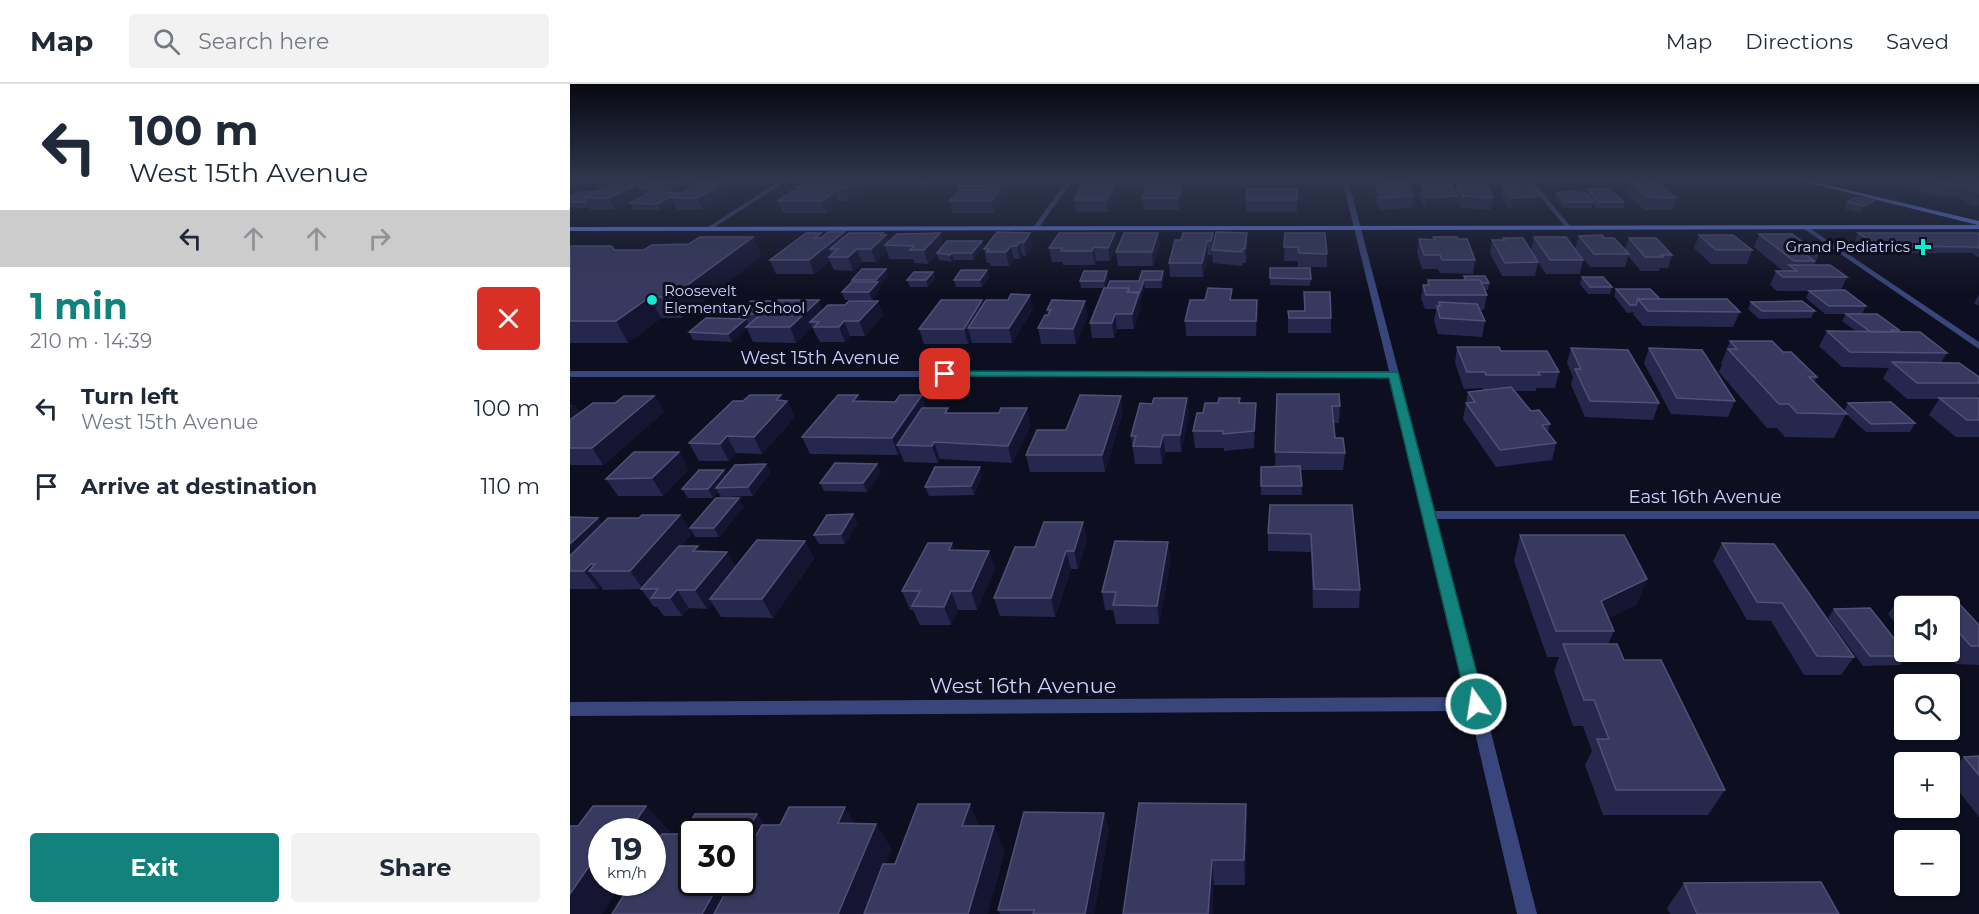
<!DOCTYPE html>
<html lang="en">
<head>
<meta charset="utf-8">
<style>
	:root { --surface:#fff; --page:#f2f2f3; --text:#1f2937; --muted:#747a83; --line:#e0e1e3; --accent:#14827c }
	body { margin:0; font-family:Montserrat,sans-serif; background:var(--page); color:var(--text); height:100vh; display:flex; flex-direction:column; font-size:22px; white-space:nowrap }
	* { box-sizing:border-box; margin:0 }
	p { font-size:20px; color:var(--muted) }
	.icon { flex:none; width:33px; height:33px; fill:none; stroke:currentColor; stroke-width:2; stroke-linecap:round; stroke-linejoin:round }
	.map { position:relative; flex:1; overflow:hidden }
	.drawer { display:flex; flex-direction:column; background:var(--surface); width:570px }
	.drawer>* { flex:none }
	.banner { background:#fff; color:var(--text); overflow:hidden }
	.controls { position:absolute; left:1324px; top:512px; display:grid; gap:12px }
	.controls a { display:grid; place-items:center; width:66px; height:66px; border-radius:6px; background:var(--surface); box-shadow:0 2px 4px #0004; font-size:30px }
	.speed { position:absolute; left:18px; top:734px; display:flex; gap:12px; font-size:30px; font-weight:700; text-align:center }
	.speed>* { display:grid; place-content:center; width:78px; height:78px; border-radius:50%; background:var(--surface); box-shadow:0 2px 4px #0004; line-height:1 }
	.speed small { font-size:15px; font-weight:400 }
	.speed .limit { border:3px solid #111; border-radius:9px; background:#fff; color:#111 }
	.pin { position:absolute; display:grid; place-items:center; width:51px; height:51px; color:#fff; margin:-26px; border-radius:12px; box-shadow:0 3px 9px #0006 }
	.me { position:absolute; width:66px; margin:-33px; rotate:347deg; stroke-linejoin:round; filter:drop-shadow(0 0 4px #0008) }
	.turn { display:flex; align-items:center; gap:21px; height:126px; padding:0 30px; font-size:27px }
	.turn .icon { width:78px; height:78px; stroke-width:2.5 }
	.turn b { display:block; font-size:42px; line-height:51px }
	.lanes { display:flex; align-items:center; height:57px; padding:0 30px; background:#0003; justify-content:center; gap:30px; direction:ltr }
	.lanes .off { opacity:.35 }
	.round { display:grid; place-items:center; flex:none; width:63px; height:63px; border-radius:6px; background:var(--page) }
	.headline { display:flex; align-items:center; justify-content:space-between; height:102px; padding:0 30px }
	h1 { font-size:36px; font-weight:700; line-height:45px; color:var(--accent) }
	.primary-button { display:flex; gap:12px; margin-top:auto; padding:12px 30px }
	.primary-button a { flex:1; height:69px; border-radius:6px; background:var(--accent); color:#fff; font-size:24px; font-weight:700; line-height:69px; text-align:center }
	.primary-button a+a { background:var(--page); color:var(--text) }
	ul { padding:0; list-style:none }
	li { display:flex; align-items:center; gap:18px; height:78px; padding:0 30px }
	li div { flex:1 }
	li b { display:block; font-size:22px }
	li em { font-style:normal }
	header { display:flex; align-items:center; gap:36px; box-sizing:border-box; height:84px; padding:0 30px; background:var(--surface); border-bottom:2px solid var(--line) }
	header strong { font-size:28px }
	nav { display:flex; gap:33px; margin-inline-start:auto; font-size:21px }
	.search { width:420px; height:54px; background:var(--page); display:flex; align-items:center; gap:15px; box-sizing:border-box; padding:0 21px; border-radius:6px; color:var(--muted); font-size:22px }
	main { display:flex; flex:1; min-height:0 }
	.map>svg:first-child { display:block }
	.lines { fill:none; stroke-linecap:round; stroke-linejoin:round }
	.street { fill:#39467c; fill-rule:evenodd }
	.secondary { fill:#6684fa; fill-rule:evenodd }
	.wall { fill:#26274c; fill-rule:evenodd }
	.shaded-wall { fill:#151532 }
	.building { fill:#38395f; stroke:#4f5178; stroke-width:1.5 }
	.route { fill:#14827c; stroke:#0d5451; stroke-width:1.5 }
	.poi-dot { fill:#07eed1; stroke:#0d0e1f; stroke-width:2 }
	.labels { text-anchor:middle; stroke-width:6; stroke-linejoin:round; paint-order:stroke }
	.far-poi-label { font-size:15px; fill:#ccd2fd; stroke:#0d0e1f; text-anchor:end }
	.street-label { font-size:18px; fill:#ccd2fd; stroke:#0d0e1f }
	.near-street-label { font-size:21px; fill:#ccd2fd; stroke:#0d0e1f }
</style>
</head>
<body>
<header>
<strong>Map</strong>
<div class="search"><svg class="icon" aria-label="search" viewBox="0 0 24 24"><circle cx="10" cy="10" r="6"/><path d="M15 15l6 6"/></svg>Search here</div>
<nav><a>Map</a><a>Directions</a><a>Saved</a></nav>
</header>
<main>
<section class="drawer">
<div class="banner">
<div class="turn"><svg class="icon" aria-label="left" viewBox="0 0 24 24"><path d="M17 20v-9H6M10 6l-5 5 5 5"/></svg><div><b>100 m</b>West 15th Avenue</div></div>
<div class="lanes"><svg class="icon" aria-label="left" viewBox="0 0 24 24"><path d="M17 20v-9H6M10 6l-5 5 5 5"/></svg><svg class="icon off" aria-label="ahead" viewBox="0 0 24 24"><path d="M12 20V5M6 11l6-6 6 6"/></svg><svg class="icon off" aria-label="ahead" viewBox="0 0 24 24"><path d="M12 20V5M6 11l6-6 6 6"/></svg><svg class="icon off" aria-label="right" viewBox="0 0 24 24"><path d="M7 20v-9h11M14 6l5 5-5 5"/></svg></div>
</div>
<div class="headline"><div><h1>1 min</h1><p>210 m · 14:39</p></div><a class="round" style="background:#d93025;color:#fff"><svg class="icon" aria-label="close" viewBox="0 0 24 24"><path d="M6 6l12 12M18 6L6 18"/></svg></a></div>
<ul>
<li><svg class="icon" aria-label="left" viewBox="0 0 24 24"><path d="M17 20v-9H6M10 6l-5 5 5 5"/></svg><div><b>Turn left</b><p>West 15th Avenue</p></div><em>100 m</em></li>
<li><svg class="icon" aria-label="arrive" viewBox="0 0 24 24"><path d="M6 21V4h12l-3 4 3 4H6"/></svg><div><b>Arrive at destination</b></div><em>110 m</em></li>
</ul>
<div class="primary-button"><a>Exit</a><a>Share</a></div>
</section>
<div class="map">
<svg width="1409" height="830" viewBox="0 0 1409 830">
	<rect width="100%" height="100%" fill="#0d0e1f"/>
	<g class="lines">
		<path class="street" d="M213 95H220L140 146 135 145Z
			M498 95H504L467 146H463L462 145Z
			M772 95H778L865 427H1409V435H867L967 830H947L900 627 0 632V618L896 613 820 293H0V287H819Z
			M955 95H961L1001 143V145H997Z
			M1234 143H1238L1409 258V265L1234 145Z"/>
		<path class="secondary" d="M1223 95H1232L1409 137V145L0 147V143L1408 141Z"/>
	</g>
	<path class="wall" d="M0 95 4 103H0Z
		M108 95H170L158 102H155L159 111 133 126H107L104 119 90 126H63L60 119 78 110H72L73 112 45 126H20L19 124H0V112L68 101 110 99ZM113 102H124L109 110 107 109 114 105Z
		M248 95H302L298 97H294L296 105 279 117H268L269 120 257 129H213L208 117 228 107 227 104 249 95Z
		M355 95 364 101 356 105H349L348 99Z
		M389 95 439 106 432 114 433 118 424 129H383L379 117 388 108 386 99Z
		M540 95H581L578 101 612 113 609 126H574L572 114 576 104 544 103 546 113 538 128H506L504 116 541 101Z
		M657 95H724L723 103H672V101H657Z
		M896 95H939L938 100H903L923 114 921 126 891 124 887 115 885 124 855 126 849 112 851 100 885 109 887 100H899Z
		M967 95H1163L1161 99 1075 98 1106 114 1103 126H1074L1056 109 1059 98H969Z
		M1303 95H1404L1409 97V122L1402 121 1385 112H1365L1322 101 1324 97H1307Z
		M814 98 843 112 842 124 809 126 805 112 806 100H814Z
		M933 101 972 112 969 124 940 126 931 113Z
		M727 105V128H676V116Z
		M1018 105 1054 118 1053 124H1026L1023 119 1021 124H993L985 115 987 109 1017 111Z
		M1304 117 1301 123 1290 129 1274 125 1277 118Z
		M427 148 463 162 456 172 452 171 450 175H444L439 182H420V179H417L414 165Z
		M370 149 373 162 413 164 404 176H384L381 178 369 176 367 170 358 180 344 179 343 175H319L317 167 306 178H292L283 187 264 186 260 177 244 190H206L200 176 253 152 314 151 318 158Z
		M545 149 547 162 540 177H526L525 181H493V178H482L479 164Z
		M643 149V161L677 162 676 179H673L672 182 643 179 642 167V171H638L633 193H600L599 179 611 156Z
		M715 149 757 170V183H728V177H714Z
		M1288 149H1409V174L1402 169H1306L1285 156Z
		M1189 150 1249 170 1244 181 1277 193 1271 206 1296 222 1292 230H1255L1236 214 1239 207H1207L1200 201 1206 187H1213L1184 163Z
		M1129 151 1182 166 1177 180H1141L1124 164Z
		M1009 152 1034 154 1055 166 1059 154 1102 171 1098 184H1090L1089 187H1071L1058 172 1055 183H1020L1005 165Z
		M183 153 191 172 112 234H91L58 259H0V162L45 166H74Z
		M863 153 888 155 905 176 903 190 870 189 868 185H852L847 169 849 155 863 156Z
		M964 153 1013 176 1010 190H976L961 167Z
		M933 154 968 178 965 192H932L920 169 922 156H933Z
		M590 162 583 182H548L546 168Z
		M537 187 538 194 535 204H511L510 197Z
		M593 187 594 194 592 204H575L570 216 571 223 564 245H547L544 254H522L520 239 569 197Z
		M363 188 365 195 358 203H340L337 196Z
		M318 192 309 202 310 205 302 216H275L272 208 283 198 282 196Z
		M894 192 919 199 918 206H915L917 211 914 226H910L915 237 912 253 868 250 864 237 866 225H855L851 215 853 201H857L858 196H893Z
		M419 193 412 203H386L384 196Z
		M1012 193 1042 203 1040 210H1018L1010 200Z
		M700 194 741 195 740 202 700 201Z
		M1046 205 1090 215 1170 228 1163 243 1073 242 1063 230 1064 228 1057 229 1044 212Z
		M734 208 761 234V249H718V227H734Z
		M1409 211V222L1404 219Z
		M662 216 688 231 686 252H616L615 237Z
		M205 217V218L253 226 313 231 295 252H280L275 258H250L242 243 226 259 183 258 177 244 162 258 123 256 119 248 169 235 167 230Z
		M1181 218 1245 227 1241 234 1189 235 1178 225Z
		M413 219 463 225 442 259H402L401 255 398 260H354L349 245Z
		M477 226 518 231 506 260H471L468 244 478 231Z
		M1276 230 1329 246 1328 248 1377 269 1371 279 1409 293V311L1407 314H1409V353H1386L1359 331 1369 315H1337L1313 294 1319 284 1272 283 1249 262 1257 247H1286L1272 237Z
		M1160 257 1213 268 1247 293 1244 299 1274 327 1278 319 1345 339 1340 348H1296L1276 330 1264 354 1215 353 1207 344H1197L1149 288 1152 281 1151 280Z
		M887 263 931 267 989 288 985 304H966V307H944L961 327 980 340 978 348 986 359 982 376 926 383 893 335 898 308 913 306 912 304 894 305 885 279Z
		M1001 264 1089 319 1083 336 1015 333 1001 301 1003 293 997 279Z
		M1079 264 1165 317 1158 333 1101 330 1074 279Z
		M707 310 770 322 769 339H764L765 354 775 369 773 386H731L732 411H691V383H705Z
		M211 311 213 316 217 317 225 333 192 370 166 369 159 377H129L119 359 173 317Z
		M288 311 291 317 325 318 352 311 356 324 380 329 461 341 442 379 370 375 368 379 334 378 330 368 328 371 240 370 232 353Z
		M84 312 94 328 33 381H0V320L10 328 45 319Z
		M617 314 619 331 611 368H595L592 380H565L561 352Z
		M670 314V319L686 336 684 364 654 367V364H625L623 347 633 329 648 319Z
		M553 328 535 388H460L456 371Z
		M196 380 200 389 183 412 151 413 148 408 143 414H118L112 405 156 391Z
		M307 380 311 388 297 408 254 407 250 399Z
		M119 385 93 412H48L36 395Z
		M412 392 404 411 359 412 355 403Z
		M782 421 790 506 789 524H743L741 468 698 467V449Z
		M174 423 149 453H125L120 444Z
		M283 430 287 440 275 460H249L244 451Z
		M110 431 122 449 111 462 131 467 157 468 165 482 235 457 244 475 203 534 151 533 142 519 137 525 119 524 112 532H94L87 523H84L71 505 33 506 31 502 28 505H0V433L28 434 32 440 69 434Z
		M513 438 517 456 508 485H501L485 533 430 532 424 514 465 463Z
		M950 451 1077 495 1066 521 1038 534 1044 547 1038 560 1054 576 1155 706 1138 731H1033L1015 681 1022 667 1013 642H1003L984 587 989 573H977L944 477Z
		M1152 459 1284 573 1271 591H1234L1201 537 1177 536 1143 477Z
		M385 466 419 467 425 485 407 526H388L381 541H350L343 526H340L332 507Z
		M601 476 589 540H546L543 526H535L532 508Z
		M1331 512H1382L1409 541V581L1386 580 1374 567H1380V522H1335V552L1318 530Z
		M1264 525 1338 572 1330 581 1293 582 1258 534Z
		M1409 672V733L1380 696V687L1394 673Z
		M676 720 677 745 675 801H644L553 830Z
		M534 729 539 746 524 830H430L428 826Z
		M1114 799 1269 830H1100L1097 824Z"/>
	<path class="shaded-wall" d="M0 95H20L4 103Z
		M155 95H170L158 102Z
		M290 95H293L296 105 279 117 275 105Z
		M362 95 364 101 356 105 355 99Z
		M435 95H436L439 106 432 114 433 118 424 129 421 117 429 107V103Z
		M576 95H581L577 104Z
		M111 99 114 105 103 111 100 105Z
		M154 99 159 111 133 126 127 114Z
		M67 100 73 112 45 126 39 114Z
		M544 101 546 113 538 128 537 116Z
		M612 101V113L609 126 608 114Z
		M265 107 269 120 257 129 252 117Z
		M108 109 111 114H101L104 119 90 126 87 120Z
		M887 112 885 124 855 126 857 114Z
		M972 112 969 124 940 126 942 114Z
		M1304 117 1301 123 1290 129 1293 122Z
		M274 148 279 162 268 165H260L262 173H259L260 177 244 190 239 176Z
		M251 149 256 162 245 154Z
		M313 149 314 152 316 151 320 161H315L317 167 306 178 301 165Z
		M370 149 373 162 358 180 354 166Z
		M460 149 463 162 456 172 454 158Z
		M545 149 547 162 540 177 538 164Z
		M588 149 590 162 583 182 582 168Z
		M643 149V162L642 171 641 157Z
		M677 149V162L676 179 675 165Z
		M183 153 191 172 112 234 101 213Z
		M412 157 413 164 404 176 402 169Z
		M637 157 638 171 633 193 632 179Z
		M450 158 452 171 450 175 447 162Z
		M441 162 444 175 439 182 436 168Z
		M524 163 526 177 525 181 522 167Z
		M287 165 292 178 283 187 278 173Z
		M382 169 384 176 381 178 380 171Z
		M316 185 318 192 309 202 310 205 302 216 299 208 307 199 306 196Z
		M417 186 419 193 412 203 410 196Z
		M537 187 538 194 535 204 534 197Z
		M593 187 594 194 592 204 591 196Z
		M363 188 365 195 358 203 356 196Z
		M574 196 575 204 571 216 570 208Z
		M569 209 571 223 564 245 562 230Z
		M460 211 463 225 442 259 439 244Z
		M80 213 91 234 58 259 46 237Z
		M249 216 254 231 240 238 242 243 226 259 220 243Z
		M412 216 416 230 398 244 401 255 398 260 394 245Z
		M687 216 688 231 686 252V237Z
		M308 217 313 231 295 252 289 237Z
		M515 217 518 231 506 260 503 245Z
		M545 230 547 245 544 254 542 239Z
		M176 235 180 242 176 243 177 245 162 258 158 250Z
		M274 237 280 252 275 258 269 243Z
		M211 311 215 319 217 317 225 333 192 370 184 353 206 316Z
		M288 311 295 327 283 317Z
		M352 311 357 327 327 361 330 368 328 371 322 354Z
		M84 312 94 328 33 381 22 364Z
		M551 312 553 328 535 388 532 371Z
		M617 314 619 331 611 368 610 351Z
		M686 319V336L684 364V347Z
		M4 320 15 336 0 348V323Z
		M457 324 461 341 442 379 438 362Z
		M593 351 595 368 592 380 590 363Z
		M157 352 166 369 159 377 150 360Z
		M364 358 370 375 368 379 362 362Z
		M109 368 119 385 93 412 82 394Z
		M196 380 200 389 183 412 178 403Z
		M307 380 311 388 297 408 293 399Z
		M410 383 412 392 404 411 401 402Z
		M154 386 159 395 146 404 148 408 143 414 138 405Z
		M169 414 174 423 149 453 144 444Z
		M283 430 287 440 275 460 271 450Z
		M110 431 122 449 73 505 60 487Z
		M28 434 41 451 0 487V460Z
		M513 438 517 456 508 485 504 467Z
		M235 457 244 475 203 534 192 515Z
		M598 458 601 476 589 540 587 522Z
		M382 459 389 477 379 466Z
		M128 462 139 480 123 467Z
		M419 467 425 485 407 526 401 507Z
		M496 467 501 485 485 533 481 514Z
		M157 468 168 486 140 515 142 519 137 525 125 506Z
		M21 480 26 487H19L31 502 28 505 14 487Z
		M1077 495 1066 521 1021 543 1031 517Z
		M107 506 119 524 112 532 100 514Z
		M381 507 388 526 381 541 374 523Z
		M400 720 411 745 392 742Z
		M676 720 677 745 675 801 674 776Z
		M76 722 100 747 82 775V747H59Z
		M275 723 291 749 268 739Z
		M534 729 539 746 524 830H515Z
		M187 730 201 748 158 830H132L150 798H172V756Z
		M306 740 322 765 296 830H268Z
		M424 742 435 768 418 830H398Z
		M26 772 32 777V798H53L32 830H0V810Z
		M642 776 644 801 643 830H638Z"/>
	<path class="building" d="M263 95H290L275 105 227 104 240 96Z
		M355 95H362L355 99H348Z
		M389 95H435L429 103 388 102 392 98 386 99Z
		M1348 95H1404L1409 97V109L1392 101 1372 100Z
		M836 97 838 100H815L814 98Z
		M1060 97 1090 100 1106 114 1077 113Z
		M74 99H111L100 105 69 104 68 101Z
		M129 99H154L127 114H101Z
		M43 100H67L39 114H13Z
		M806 100H839L843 112 810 114Z
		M851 100 881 101 887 112 857 114Z
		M887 100 917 101 923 114 893 112Z
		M513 101H544L537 116H504Z
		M578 101H612L608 114H572Z
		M933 101 964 102 972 112 942 114Z
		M677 105H727V116H676Z
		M1018 105H1039L1054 118H1028Z
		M390 106H430L421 117H379Z
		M222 107H265L252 117H208Z
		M1002 107 1015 109 1023 118H994L987 109Z
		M8 108H25L13 114 15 117 14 118H0V112Z
		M82 108 108 109 87 120 60 119Z
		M1287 113 1304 117 1293 122 1277 118Z
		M258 148H274L239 176H200L236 149H251L245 154H251Z
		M427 148 460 149 454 158H450L447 162H441L436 168H417L419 165H414Z
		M646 148 677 149 675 165H672V168L642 166Z
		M279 149H313L311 151H316L301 165H287L278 173H259L268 165H260Z
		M370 149 354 166H340L344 162 315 161 327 150Z
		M489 149H545L538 164 524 163 522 167H491L492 164H479Z
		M554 149H588L582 168H546Z
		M613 149H643L641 157H637L632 179H599L605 156H611Z
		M715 149H755L757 170 729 169 728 163H714Z
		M1288 149H1409V164L1406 163 1310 162Z
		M1189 150H1222L1249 170H1235L1244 177H1224Z
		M1032 151 1034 154H1044L1059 170H1024L1009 152Z
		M1129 151H1163L1182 166H1146Z
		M130 153H183L101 213H80L46 237H0V162H41L45 166H74L82 161 119 160Z
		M863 153H887L888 155H897L905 176H872L870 171H854L849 155 865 156Z
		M964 153H996L1013 176H980Z
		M933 154H953L968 178 935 179 922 156H935Z
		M1059 154H1086L1102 171H1091L1093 173H1075Z
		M377 157H412L402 169H382L380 171 367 169Z
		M1219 181H1260L1277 193H1213L1206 187H1227Z
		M700 184H740L741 195 700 194Z
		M292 185H316L306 196H282Z
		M391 186H417L410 196H384Z
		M514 187H537L534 197H510Z
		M572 187H593L591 196H574L570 208H559V204H537L540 197H569Z
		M344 188H363L356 196H337Z
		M894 192H915L919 199H912L910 196H896Z
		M1012 193H1033L1042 203H1020Z
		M858 196H910L917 211H856L853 201H859Z
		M282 198H308L299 208H272Z
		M534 204H559L557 208 569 209 562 230H545L542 239H520Z
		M638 204 662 205 660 216H687L686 237H615L620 216H635Z
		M1046 205H1080L1090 215H1068L1066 221H1060Z
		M1275 206 1296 222H1259L1239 207Z
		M734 208H760L761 234H719L718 227H735Z
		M441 210 460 211 439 244H398L416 216H438Z
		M1068 215H1157L1170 228 1078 227Z
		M208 216H249L220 243H176Z
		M371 216H412L394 245H349Z
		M482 216 515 217 503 245 468 244 475 231H478L481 226H477Z
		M181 217H205L191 230H167Z
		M279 217H308L289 237H274L269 243H244L249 238H240L258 221H275Z
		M1232 217 1245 227H1192L1181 218Z
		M869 218 907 220 915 237 870 234 867 222H870Z
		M1276 230H1307L1329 246H1321L1323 248H1301Z
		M136 234 176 235 158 250 119 248Z
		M1257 247 1350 248 1377 269 1280 268Z
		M1160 257H1202L1213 268H1221L1247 293H1239L1277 330 1227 329 1219 320H1209L1158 265H1167Z
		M887 263H929L931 267H977L989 288H968L970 291H916L915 288H897Z
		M1001 264 1058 266 1089 319 1020 317 1005 285H1011Z
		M1079 264 1132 266 1165 317 1107 314Z
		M1322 278 1389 279 1409 293V299H1347Z
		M941 303 961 327 969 326 980 340 972 341 986 359 930 366 896 319 905 318 898 308Z
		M707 310H769L770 322H762L765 354H773L775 369 705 368Z
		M180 311H211L206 316 217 317 184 353 157 352 150 360 119 359 163 317H173Z
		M268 311H288L283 317 325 318 330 311H352L322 354 232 353Z
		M510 311 551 312 532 371H456L467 346H496Z
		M54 312H84L22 364H0V336L23 319H45Z
		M584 314H617L610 351H593L590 363 563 362 566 352H561L570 319 582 320Z
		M649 314H670L669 319H686L684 347 653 350V347H623L627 329H633L635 319H648Z
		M1369 314H1409V336H1397Z
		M1321 318 1345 339 1301 340 1278 319Z
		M352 324H378L375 329H429L431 324H457L438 362 364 358 362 362 327 361Z
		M64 368H109L82 394 36 395Z
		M265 379 307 380 293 399H250Z
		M196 380 178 403 146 404 165 381Z
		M730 382 732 402H691V383Z
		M365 383H410L401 402 355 403Z
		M129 386H154L138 405H112Z
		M146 414H169L144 444H120Z
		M700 421H782L790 506 744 505 741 450 698 449Z
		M283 430 271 450 244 451 257 431Z
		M72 431H110L60 487H19L25 480H21L14 487H0V472L38 434H69Z
		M0 433 28 434 0 460Z
		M474 438H513L504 467H496L481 514H424L445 463H465Z
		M950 451H1054L1077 495 1031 517 1044 547H986Z
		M187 456 235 457 192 515H140Z
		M545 457 598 458 587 522 543 521 546 508H532Z
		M358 459H382L379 466 419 467 401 507H381L374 523 342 522 350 507H332Z
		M1152 459 1204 460 1284 573 1247 572 1212 519 1187 518Z
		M109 462H128L123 467 157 468 125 506H107L100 514H81L88 505H71Z
		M1331 512H1382L1409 541V562H1401L1383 542H1380V522H1340Z
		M1300 524 1338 572H1300L1264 525Z
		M993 560H1047L1054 576H1091L1155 706H1046L1027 655H1039L1024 616H1014Z
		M1409 672V691L1394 673Z
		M569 719 676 720 674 776H642L638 830H553Z
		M348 720H400L392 742H424L398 830H294L313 780H325Z
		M23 722H76L59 747H32V772H26L0 810V742H8Z
		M219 723H275L268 739 306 740 268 830H144L161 798H172V777L192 741H210Z
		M454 728 534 729 515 830H463L464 826H428Z
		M125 730H187L172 756V747H122V798H150L132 830H42L62 798H82V766L92 750H113Z
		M1251 798 1269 830H1127L1114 799Z"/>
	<linearGradient id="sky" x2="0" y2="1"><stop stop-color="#070811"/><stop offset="0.45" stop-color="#2f364d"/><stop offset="1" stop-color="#2f364d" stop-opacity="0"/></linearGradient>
	<rect width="1409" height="211" fill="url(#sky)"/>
	<path class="route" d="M375 287 828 288 915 620 912 626 906 628 899 626 897 620 819 294 372 292V288Z"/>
	<g class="poi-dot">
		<path d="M1350 154h6v6h6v6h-6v6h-6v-6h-6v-6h6z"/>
		<circle cx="82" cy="216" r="6"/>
	</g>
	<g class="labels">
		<g class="far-poi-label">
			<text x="1340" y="168">Grand Pediatrics</text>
			<text x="94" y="212" text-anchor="start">Roosevelt<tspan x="94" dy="17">Elementary School</tspan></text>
		</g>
		<g class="street-label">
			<text x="250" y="280">West 15th Avenue</text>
			<text x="1135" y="419">East 16th Avenue</text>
		</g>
		<g class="near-street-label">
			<text x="453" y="609">West 16th Avenue</text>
		</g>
	</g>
</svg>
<div class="controls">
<a><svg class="icon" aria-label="sound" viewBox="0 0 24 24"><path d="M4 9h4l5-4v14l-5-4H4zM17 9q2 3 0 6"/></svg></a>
<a><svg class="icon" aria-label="search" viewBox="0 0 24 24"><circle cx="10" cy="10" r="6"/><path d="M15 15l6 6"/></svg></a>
<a>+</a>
<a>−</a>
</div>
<div class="speed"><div>19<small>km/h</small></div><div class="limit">30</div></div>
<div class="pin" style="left:375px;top:290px;background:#d93025"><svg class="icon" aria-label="arrive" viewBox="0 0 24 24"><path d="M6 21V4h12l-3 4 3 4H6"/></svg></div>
<svg class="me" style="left:906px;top:620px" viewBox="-20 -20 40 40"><circle r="17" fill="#14827c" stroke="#fff" stroke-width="3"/><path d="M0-11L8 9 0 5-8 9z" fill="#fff"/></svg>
</div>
</main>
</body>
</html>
